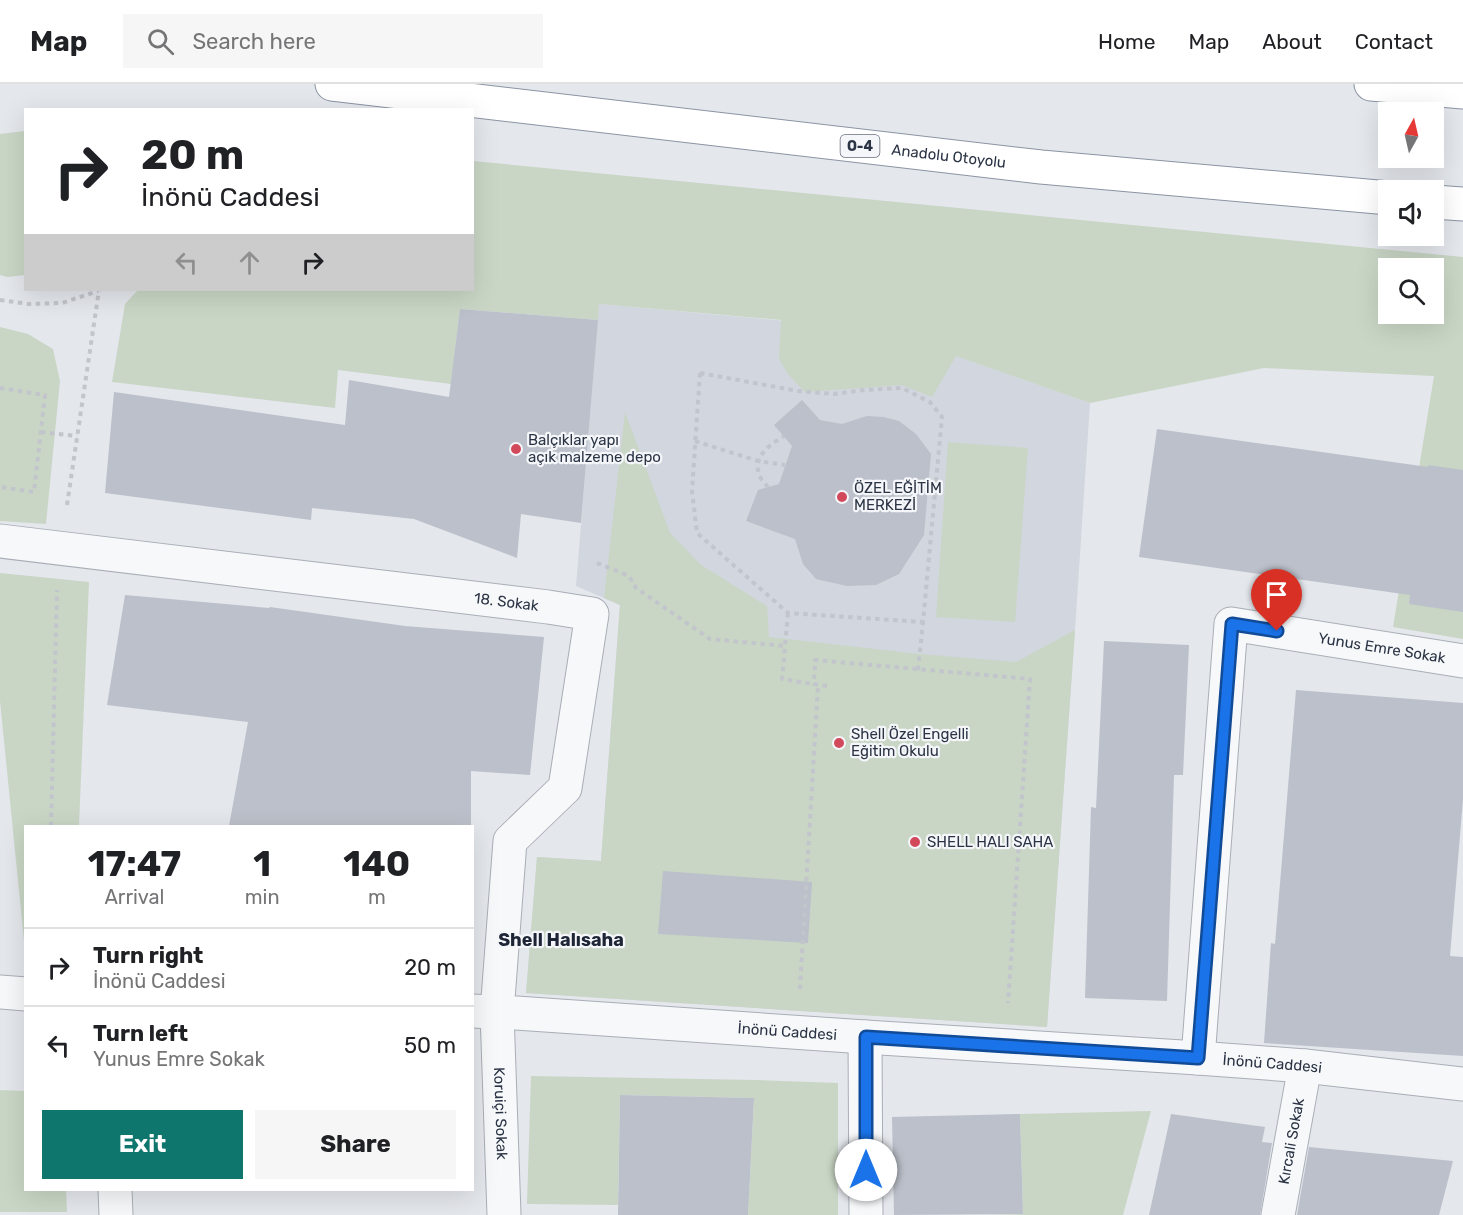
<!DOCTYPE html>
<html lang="en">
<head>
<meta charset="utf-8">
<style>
	:root { --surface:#fff; --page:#f6f6f6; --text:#202124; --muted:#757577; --line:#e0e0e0; --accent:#0f766e }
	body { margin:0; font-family:Rubik,sans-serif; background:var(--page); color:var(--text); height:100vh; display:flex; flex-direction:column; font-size:22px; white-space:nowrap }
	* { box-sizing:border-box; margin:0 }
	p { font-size:20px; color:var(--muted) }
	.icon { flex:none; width:33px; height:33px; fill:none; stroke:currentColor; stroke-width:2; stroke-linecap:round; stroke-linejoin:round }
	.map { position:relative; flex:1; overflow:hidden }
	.side { position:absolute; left:24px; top:741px; width:450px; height:366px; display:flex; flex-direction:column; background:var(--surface); border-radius:0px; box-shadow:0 6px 24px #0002 }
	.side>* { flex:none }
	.guide { position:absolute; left:24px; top:24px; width:450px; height:183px; border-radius:0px; box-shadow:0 6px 24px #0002; background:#fff; color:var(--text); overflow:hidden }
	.needle { width:39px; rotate:8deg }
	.tools { position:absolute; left:1378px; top:18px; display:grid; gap:12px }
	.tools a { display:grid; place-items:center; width:66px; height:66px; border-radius:0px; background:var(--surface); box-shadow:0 6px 24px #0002; font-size:30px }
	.pin { position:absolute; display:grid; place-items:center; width:51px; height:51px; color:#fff; margin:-62px -26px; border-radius:50% 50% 50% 0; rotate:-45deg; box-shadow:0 0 6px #0007 }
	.pin .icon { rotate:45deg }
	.me { position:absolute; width:66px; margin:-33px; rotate:0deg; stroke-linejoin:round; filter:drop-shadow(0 0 4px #0008) }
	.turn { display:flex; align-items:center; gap:21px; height:126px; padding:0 18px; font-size:27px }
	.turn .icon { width:78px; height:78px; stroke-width:2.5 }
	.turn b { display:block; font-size:42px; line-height:51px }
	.lanes { display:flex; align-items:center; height:57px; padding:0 18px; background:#0003; justify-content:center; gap:30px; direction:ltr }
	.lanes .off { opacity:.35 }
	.eta { display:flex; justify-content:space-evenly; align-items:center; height:102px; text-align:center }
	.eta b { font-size:36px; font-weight:700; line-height:42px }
	.button { display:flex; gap:12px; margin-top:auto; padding:12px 18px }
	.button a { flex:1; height:69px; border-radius:0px; background:var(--accent); color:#fff; font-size:24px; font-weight:700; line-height:69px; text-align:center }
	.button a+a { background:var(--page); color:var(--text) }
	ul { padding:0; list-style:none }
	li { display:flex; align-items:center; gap:18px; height:78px; padding:0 18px; border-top:2px solid var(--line) }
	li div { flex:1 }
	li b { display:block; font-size:22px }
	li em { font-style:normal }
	header { display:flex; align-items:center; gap:36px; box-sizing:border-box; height:84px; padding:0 30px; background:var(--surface); border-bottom:2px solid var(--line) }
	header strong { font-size:28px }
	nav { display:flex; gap:33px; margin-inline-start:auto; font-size:21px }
	.search { width:420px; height:54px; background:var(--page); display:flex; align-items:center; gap:15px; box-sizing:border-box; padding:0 21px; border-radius:0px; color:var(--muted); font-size:22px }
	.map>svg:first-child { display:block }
	.built { fill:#d2d6de }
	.green { fill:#c9d6c5; fill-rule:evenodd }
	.building { fill:#bbc0ca }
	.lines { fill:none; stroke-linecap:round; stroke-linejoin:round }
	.street-casing { stroke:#a9aeb7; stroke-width:35 }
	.highway-casing { stroke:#8b94a3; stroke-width:35 }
	.path { stroke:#c2c5cb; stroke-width:4; stroke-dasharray:4.5 4.5; stroke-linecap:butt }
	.street { stroke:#f7f8fa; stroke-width:33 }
	.highway { stroke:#fff; stroke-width:33 }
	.route-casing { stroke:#114b97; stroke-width:15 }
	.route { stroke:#1a73e8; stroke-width:10 }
	.poi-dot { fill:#d1495b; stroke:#f4f6f9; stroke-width:2 }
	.labels { text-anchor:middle; stroke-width:4.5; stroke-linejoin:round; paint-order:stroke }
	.shield { fill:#f4f6f9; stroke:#676e7b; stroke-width:1.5 }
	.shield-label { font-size:14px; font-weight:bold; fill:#2b3445 }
	.street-label { font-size:15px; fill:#2b3445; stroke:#f4f6f9 }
	.poi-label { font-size:15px; fill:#2b3445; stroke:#f4f6f9; text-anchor:start }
	.quarter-label { font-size:18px; font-weight:bold; fill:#1d2536; stroke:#f4f6f9 }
</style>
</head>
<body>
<header>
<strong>Map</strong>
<div class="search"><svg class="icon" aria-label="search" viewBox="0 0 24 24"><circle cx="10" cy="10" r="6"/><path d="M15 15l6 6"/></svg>Search here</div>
<nav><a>Home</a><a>Map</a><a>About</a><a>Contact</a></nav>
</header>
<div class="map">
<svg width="1463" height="1131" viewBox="0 0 1463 1131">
	<rect width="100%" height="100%" fill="#e4e7ec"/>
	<path class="built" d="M599 220 884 246 1090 319 1075 546 1047 943 526 909 537 773 601 777 620 521 576 502Z"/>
	<path class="green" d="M25 47V191L7 193 0 191V50Z
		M473 77 1463 173V555L1393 543 1434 292 1264 284 1090 319 956 272 932 313 902 301 805 308 787 289 779 275 781 236 599 220 598 236 460 225 451 300 338 286 335 324 112 298 125 220 138 206H472ZM1389 184H1434V230H1389Z
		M0 243 28 250 53 265 60 297 46 440 0 437Z
		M625 328 670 449 701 481 767 522 769 553 919 570 1016 578 1075 546 1047 943 526 909 537 773 601 777 620 521 604 514Z
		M948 358 1028 364 1015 538 936 533Z
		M0 489 89 498 79 742H26L25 857H24L0 617Z
		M531 992 755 996 838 999V1131H748L754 1014 620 1011 618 1121 527 1120Z
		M0 1006 25 1007 26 1106H66L67 1128H0Z
		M1151 1027 1123 1131H986L1023 1130 1020 1030Z"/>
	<path class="building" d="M460 225 598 236 581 439 521 430 517 474 414 435 312 424 311 436 105 409 114 308 345 341 349 296 449 313Z
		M802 316 820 336 842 340 867 332 884 333 899 337 916 350 931 370 924 451 899 490 876 501 847 502 816 495 803 480 795 455 746 437 758 406 779 400 792 362 774 341Z
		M1157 345 1428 383V381L1463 386V528L1409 520 1410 511 1139 473Z
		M125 511 269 524 270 523 405 542 544 553 530 691 471 687V742H229L248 638 107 621Z
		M1104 557 1189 561 1183 691H1174L1167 917 1085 914 1091 723 1096 724Z
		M1296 606 1463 619V715L1450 872 1463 873V972L1264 959 1271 859 1275 860Z
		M663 787 812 798 808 859 658 850Z
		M620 1011 754 1014 748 1131H618Z
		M1020 1030 1023 1130 894 1131 892 1033Z
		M1171 1030 1265 1043 1262 1058 1272 1059 1260 1131H1149Z
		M1309 1063 1453 1077 1439 1131H1297Z"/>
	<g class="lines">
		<defs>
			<g id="street">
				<path id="s1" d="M0 457 548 523 592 530 565 704 510 757 497 928 504 1131"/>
				<path d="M0 908 26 910"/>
				<path id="s2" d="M472 927 516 929 865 953 1198 974 1305 982 1463 1000"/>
				<path d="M865 953 866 1131"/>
				<path id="s3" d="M1198 974 1231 540 1463 577"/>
				<path d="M115 1106 116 1131"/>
				<path id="s4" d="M1278 1131 1305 982"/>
			</g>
			<g id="highway">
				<path id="s5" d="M332 0 1041 83 1389 114"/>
				<path d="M1371 0 1463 8"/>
				<path d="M1434 118 1463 120"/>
			</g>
		</defs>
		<use href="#street" class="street-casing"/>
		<use href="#highway" class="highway-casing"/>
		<path class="path" d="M0 216 29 220 62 219 98 207
			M700 289 798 307 834 310 864 306 902 304 930 318 942 333 923 538 788 529 697 449 692 407Z
			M0 304 45 311 34 408 0 403
			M41 348 77 352
			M695 357 758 377 785 381
			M768 403C765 400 761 395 759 391 753 371 770 361 784 352
			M67 421 99 206
			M597 479 629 492 636 504 710 555 785 562
			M788 529 782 595 814 600
			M918 586 923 538
			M827 602 814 600 815 576 1030 595 1008 919
			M51 742 57 506
			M800 905 818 601"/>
		<use href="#street" class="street"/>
		<use href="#highway" class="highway"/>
	</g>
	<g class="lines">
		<defs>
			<path id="route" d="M866 1086V953L1198 974 1232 540 1277 547"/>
		</defs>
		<use href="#route" class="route-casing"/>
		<use href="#route" class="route"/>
	</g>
	<g class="poi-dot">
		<circle cx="516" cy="365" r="6"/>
		<circle cx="842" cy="413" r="6"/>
		<circle cx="839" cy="659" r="6"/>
		<circle cx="915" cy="758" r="6"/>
	</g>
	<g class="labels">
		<rect class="shield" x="840.5" y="51" width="39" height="22" rx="4.5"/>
		<g class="shield-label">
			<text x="860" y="67">O-4</text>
		</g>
		<g class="street-label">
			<text dy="5" stroke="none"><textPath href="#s5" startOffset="621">Anadolu Otoyolu</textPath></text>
			<text dy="5" stroke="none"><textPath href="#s1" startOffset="510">18. Sokak</textPath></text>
			<text dy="5" stroke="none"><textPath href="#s3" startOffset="588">Yunus Emre Sokak</textPath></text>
			<text dy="5" stroke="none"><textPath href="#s2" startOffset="316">İnönü Caddesi</textPath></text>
			<text dy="5" stroke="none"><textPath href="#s2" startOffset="802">İnönü Caddesi</textPath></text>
			<text dy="5" stroke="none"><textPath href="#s1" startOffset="1122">Koruiçi Sokak</textPath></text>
			<text dy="5" stroke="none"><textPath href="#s4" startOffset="75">Kırcali Sokak</textPath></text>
		</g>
		<g class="poi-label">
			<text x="528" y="361">Balçıklar yapı<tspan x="528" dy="17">açık malzeme depo</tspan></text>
			<text x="854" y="409">ÖZEL EĞİTİM<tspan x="854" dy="17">MERKEZİ</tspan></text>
			<text x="851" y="655">Shell Özel Engelli<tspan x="851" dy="17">Eğitim Okulu</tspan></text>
			<text x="927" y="763">SHELL HALI SAHA</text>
		</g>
		<g class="quarter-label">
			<text x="561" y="862">Shell Halısaha</text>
		</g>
	</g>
</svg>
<div class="tools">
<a><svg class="needle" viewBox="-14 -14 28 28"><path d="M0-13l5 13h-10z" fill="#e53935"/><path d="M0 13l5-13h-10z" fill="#757577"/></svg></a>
<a><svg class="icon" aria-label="sound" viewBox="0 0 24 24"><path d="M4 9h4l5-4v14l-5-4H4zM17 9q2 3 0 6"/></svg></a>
<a><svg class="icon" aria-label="search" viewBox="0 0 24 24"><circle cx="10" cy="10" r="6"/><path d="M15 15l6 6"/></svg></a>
</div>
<div class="pin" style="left:1277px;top:547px;background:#d93025"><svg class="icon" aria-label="arrive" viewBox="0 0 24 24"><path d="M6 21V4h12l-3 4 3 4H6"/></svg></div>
<svg class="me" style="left:866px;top:1086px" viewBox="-20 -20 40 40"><circle r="19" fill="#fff"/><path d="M0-13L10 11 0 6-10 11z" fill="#1a73e8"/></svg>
<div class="guide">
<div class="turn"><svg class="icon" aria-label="right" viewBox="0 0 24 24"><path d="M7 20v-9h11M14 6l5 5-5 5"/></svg><div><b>20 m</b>İnönü Caddesi</div></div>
<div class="lanes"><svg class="icon off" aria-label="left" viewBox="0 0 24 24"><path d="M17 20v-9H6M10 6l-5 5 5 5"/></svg><svg class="icon off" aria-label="ahead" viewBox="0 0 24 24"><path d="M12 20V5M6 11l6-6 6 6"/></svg><svg class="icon" aria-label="right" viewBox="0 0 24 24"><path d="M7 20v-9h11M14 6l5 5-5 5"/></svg></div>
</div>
<section class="side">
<div class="eta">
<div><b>17:47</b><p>Arrival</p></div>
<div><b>1</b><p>min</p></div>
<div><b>140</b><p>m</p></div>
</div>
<ul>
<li><svg class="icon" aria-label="right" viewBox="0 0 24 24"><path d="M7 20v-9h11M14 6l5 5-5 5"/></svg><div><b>Turn right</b><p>İnönü Caddesi</p></div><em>20 m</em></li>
<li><svg class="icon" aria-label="left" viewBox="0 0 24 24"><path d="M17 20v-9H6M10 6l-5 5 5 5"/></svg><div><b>Turn left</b><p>Yunus Emre Sokak</p></div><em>50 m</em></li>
</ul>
<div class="button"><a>Exit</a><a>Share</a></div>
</section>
</div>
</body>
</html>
